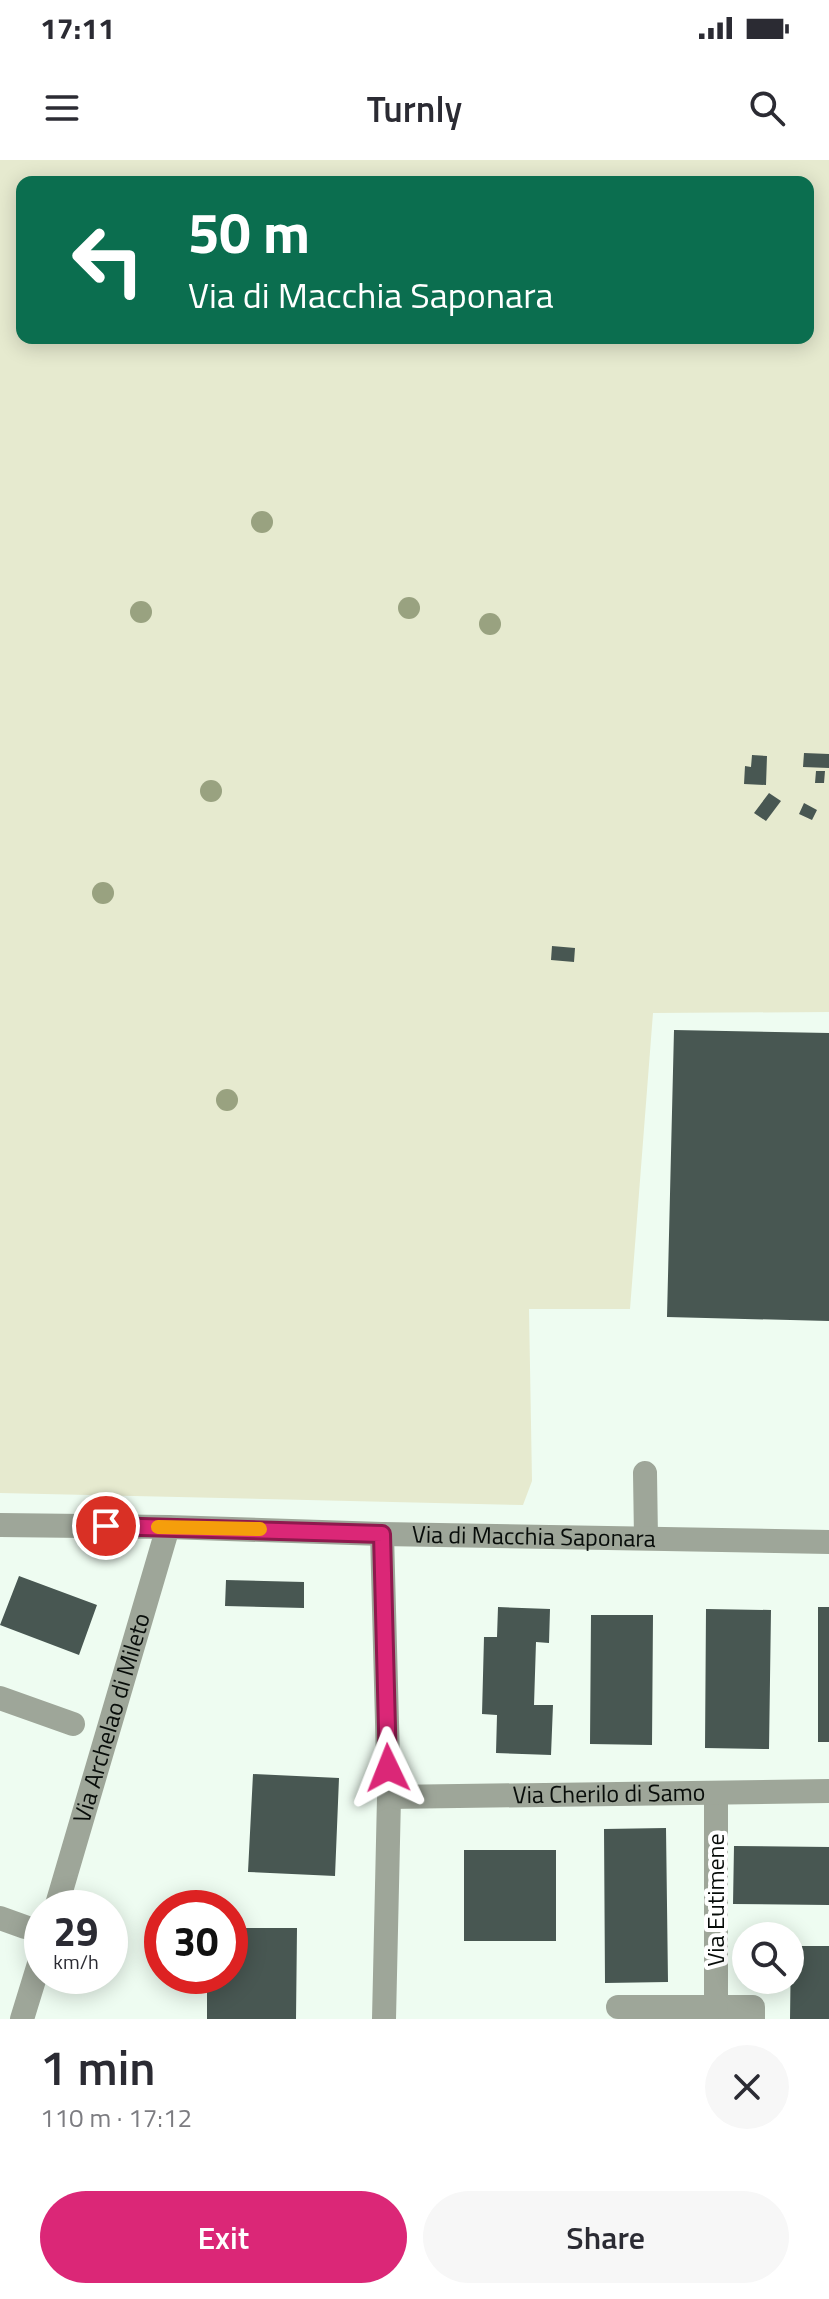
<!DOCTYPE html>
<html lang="en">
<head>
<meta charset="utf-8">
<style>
	:root { --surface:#fff; --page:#f7f7f7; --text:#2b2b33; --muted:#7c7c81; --accent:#db2777 }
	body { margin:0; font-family:"Titillium Web",sans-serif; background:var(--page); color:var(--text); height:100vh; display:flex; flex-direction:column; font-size:30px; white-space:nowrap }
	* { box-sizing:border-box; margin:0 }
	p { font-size:26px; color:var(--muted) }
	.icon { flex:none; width:44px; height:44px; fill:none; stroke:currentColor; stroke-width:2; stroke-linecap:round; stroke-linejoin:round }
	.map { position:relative; height:1859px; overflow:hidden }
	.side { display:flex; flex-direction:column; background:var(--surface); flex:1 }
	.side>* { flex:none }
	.top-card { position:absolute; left:16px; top:16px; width:798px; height:168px; border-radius:16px; box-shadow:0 4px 20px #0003; background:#0b6e4f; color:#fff; overflow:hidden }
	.buttons { position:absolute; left:732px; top:1762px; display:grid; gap:16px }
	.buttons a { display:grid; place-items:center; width:72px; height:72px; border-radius:50%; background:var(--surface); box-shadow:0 4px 20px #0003; font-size:40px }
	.speed { position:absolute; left:24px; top:1730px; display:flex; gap:16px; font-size:40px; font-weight:700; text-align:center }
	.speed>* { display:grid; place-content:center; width:104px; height:104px; border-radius:50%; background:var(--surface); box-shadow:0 4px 20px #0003; line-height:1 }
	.speed small { font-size:20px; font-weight:400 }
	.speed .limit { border:12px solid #d22; background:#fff; color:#111 }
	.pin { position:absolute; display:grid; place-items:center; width:68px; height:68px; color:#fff; margin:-34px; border:4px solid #fff; border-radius:50%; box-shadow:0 2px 8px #0007 }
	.me { position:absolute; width:88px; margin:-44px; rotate:358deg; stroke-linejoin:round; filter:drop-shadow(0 0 6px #0008) }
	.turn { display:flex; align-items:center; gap:28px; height:168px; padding:0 40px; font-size:36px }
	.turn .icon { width:104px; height:104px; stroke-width:2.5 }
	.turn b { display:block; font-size:56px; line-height:68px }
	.round { display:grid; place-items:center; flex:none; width:84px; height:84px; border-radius:42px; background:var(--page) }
	.overview { display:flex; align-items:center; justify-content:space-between; height:136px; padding:0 40px }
	h1 { font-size:48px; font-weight:600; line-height:60px }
	.button { display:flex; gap:16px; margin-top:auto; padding:16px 40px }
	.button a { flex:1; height:92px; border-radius:48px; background:var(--accent); color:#fff; font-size:32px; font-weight:600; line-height:92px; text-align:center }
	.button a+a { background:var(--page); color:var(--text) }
	.status { display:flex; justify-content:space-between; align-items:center; height:56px; padding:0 40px; background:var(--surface); direction:ltr }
	.status svg { height:22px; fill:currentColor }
	header { display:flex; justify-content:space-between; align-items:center; height:104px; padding:0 40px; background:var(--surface); font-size:36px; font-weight:600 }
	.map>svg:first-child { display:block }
	.green { fill:#e6eacf; fill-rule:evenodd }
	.building { fill:#485752 }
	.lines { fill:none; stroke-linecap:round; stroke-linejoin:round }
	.minor { stroke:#9ea699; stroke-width:24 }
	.tree { fill:#99a280 }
	.route-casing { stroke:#8e194d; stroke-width:20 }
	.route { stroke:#db2777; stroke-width:14 }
	.slow { stroke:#f59e0b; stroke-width:14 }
	.labels { text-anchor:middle; stroke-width:8; stroke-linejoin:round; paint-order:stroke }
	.street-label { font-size:24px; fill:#080d0a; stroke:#fff }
</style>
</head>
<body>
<div class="status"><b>17:11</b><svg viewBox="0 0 49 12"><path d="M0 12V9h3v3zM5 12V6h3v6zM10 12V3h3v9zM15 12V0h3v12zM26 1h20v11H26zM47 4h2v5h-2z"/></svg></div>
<header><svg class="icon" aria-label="menu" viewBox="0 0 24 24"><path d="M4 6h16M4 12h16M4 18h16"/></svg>Turnly<svg class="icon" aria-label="search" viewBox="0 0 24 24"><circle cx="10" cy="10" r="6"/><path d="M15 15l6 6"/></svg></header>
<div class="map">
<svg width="829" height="1859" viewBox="0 0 829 1859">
	<rect width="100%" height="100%" fill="#eefcf1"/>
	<path class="green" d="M0 0H829V852L653 853 630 1149H529L532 1321 523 1345 0 1333ZM22 22H808V178H22Z"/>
	<path class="building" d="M804 593 829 594V608L803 607Z
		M752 595 767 596 766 625 744 624 745 606 751 607Z
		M816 611H825L824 623H815Z
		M769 633 781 641 766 661 754 653Z
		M804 643 817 650 812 660 799 654Z
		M552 786 575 788 574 802 551 800Z
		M674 870 829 873V1161L667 1157Z
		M19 1416 97 1445 79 1495 0 1465Z
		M226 1420 304 1422V1448L225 1446Z
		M498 1447 550 1449 549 1483 536 1482 534 1545H553L551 1595 496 1593 497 1555 482 1554 484 1477H497Z
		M818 1447H829V1582H818Z
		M706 1449 771 1450 769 1589 705 1588Z
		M591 1455H653L652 1585 590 1584Z
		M253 1614 339 1618 335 1716 248 1712Z
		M666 1668 668 1822 605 1823 604 1669Z
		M734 1686 829 1687V1745L733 1744Z
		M464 1690H556V1781H464Z
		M230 1768H297L296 1859H207V1816H230Z
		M791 1786H829V1859H790Z"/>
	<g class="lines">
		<g class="minor">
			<path d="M645 1313 646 1378"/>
			<path id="s1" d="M0 1365 168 1367 382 1374 829 1382"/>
			<path d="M382 1374 389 1637 384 1859"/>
			<path d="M0 1538 73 1564"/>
			<path d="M716 1633V1847H753V1859"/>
			<path id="s2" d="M389 1637 829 1631"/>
			<path id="s3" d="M56 1748 168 1367"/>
			<path d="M0 1758 25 1767"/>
			<path d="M618 1847H716"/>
			<path d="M22 1859 42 1794"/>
		</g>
	</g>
	<g class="tree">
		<circle cx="262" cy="362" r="11"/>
		<circle cx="409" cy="448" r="11"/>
		<circle cx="141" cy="452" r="11"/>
		<circle cx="490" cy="464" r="11"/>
		<circle cx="211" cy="631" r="11"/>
		<circle cx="103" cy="733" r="11"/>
		<circle cx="227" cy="940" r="11"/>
	</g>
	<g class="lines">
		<defs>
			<path id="route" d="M106 1366 382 1374 388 1608"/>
		</defs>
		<use href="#route" class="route-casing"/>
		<use href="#route" class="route"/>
		<path class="slow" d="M158 1367 260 1369"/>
	</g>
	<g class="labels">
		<g class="street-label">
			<text dy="8" stroke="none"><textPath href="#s1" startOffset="534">Via di Macchia Saponara</textPath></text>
			<text dy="8" stroke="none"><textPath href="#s3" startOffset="198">Via Archelao di Mileto</textPath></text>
			<text dy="8" stroke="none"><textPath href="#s2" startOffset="220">Via Cherilo di Samo</textPath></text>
			<text transform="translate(716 1740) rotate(-90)" y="8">Via Eutimene</text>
		</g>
	</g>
</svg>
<div class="buttons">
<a><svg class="icon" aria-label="search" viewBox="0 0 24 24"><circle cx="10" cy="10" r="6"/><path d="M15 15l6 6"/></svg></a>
</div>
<div class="speed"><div>29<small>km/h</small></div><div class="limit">30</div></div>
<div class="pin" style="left:106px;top:1366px;background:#d93025"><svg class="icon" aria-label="arrive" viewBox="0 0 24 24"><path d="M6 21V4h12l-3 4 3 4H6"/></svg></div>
<svg class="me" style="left:388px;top:1608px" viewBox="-20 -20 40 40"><path d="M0-17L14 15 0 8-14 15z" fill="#db2777" stroke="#fff" stroke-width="4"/></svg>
<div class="top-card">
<div class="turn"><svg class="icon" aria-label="left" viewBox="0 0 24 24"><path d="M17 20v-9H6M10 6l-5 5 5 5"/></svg><div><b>50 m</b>Via di Macchia Saponara</div></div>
</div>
</div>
<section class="side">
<div class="overview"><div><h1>1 min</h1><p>110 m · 17:12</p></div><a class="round"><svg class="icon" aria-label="close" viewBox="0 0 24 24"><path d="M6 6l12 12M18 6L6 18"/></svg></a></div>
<div class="button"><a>Exit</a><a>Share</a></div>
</section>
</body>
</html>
